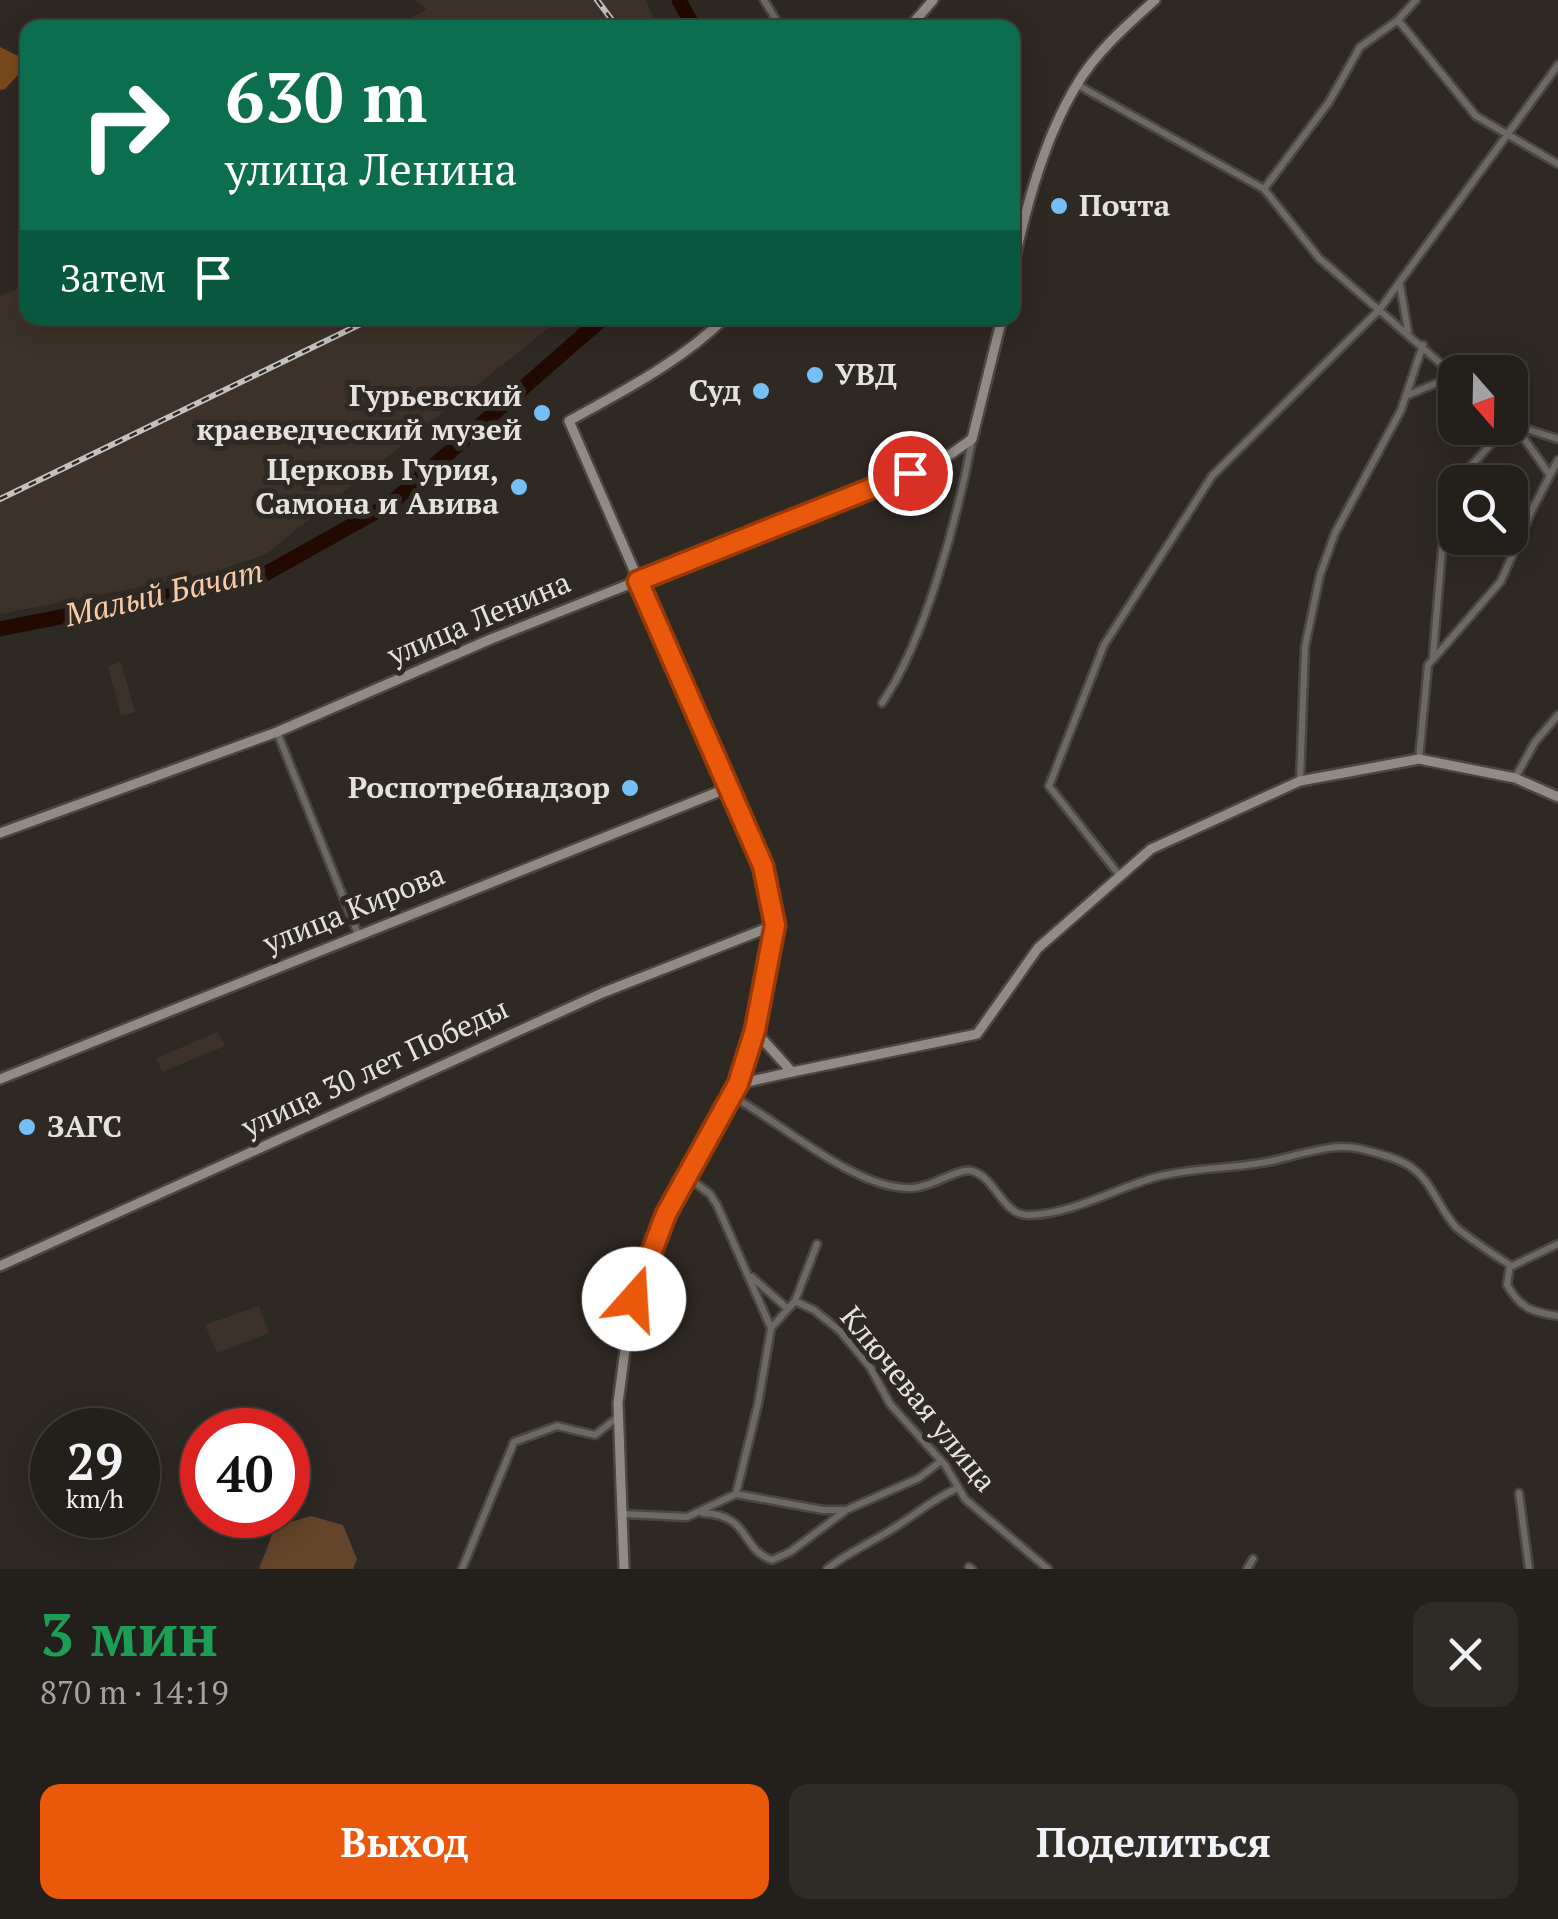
<!DOCTYPE html>
<html lang="ru">
<head>
<meta charset="utf-8">
<style>
	:root { --surface:#231f1b; --page:#2f2c28; --text:#f1f3f6; --muted:#a3a2a3; --line:#403d3a; --accent:#ea580c }
	body { margin:0; font-family:"PT Serif",serif; background:var(--page); color:var(--text); height:100vh; display:flex; flex-direction:column; font-size:38px; white-space:nowrap }
	* { box-sizing:border-box; margin:0 }
	p { font-size:32px; color:var(--muted) }
	.icon { flex:none; width:55px; height:55px; fill:none; stroke:currentColor; stroke-width:2; stroke-linecap:round; stroke-linejoin:round }
	.map { position:relative; height:1569px; overflow:hidden }
	.details { display:flex; flex-direction:column; background:var(--surface); flex:1 }
	.details>* { flex:none }
	.banner { position:absolute; left:20px; top:20px; width:1000px; height:305px; border-radius:20px; box-shadow:0 5px 25px #0003,0 0 0 2px var(--line); background:#0b6e4f; color:#fff; overflow:hidden }
	.needle { width:65px; rotate:160deg }
	.buttons { position:absolute; left:1438px; top:355px; display:grid; gap:20px }
	.buttons a { display:grid; place-items:center; width:90px; height:90px; border-radius:20px; background:var(--surface); box-shadow:0 5px 25px #0003,0 0 0 2px var(--line); font-size:50px }
	.speed { position:absolute; left:30px; top:1408px; display:flex; gap:20px; font-size:50px; font-weight:700; text-align:center }
	.speed>* { display:grid; place-content:center; width:130px; height:130px; border-radius:50%; background:var(--surface); box-shadow:0 5px 25px #0003,0 0 0 2px var(--line); line-height:1 }
	.speed small { font-size:25px; font-weight:400 }
	.speed .limit { border:15px solid #d22; background:#fff; color:#111 }
	.pin { position:absolute; display:grid; place-items:center; width:85px; height:85px; color:#fff; margin:-42px; border:5px solid #fff; border-radius:50%; box-shadow:0 2px 10px #0007 }
	.me { position:absolute; width:110px; margin:-55px; rotate:19deg; stroke-linejoin:round; filter:drop-shadow(0 0 8px #0008) }
	.turn { display:flex; align-items:center; gap:35px; height:210px; padding:0 40px; font-size:45px }
	.turn .icon { width:130px; height:130px; stroke-width:2.5 }
	.turn b { display:block; font-size:70px; line-height:85px }
	.then { display:flex; align-items:center; height:95px; padding:0 40px; background:#0003; gap:20px; font-size:38px }
	.round { display:grid; place-items:center; flex:none; width:105px; height:105px; border-radius:20px; background:var(--page) }
	.overview { display:flex; align-items:center; justify-content:space-between; height:170px; padding:0 40px }
	h1 { font-size:60px; font-weight:800; line-height:75px; color:#1e9e55 }
	.cta { display:flex; gap:20px; margin-top:auto; padding:20px 40px }
	.cta a { flex:1; height:115px; border-radius:20px; background:var(--accent); color:#fff; font-size:40px; font-weight:800; line-height:115px; text-align:center }
	.cta a+a { background:var(--page); color:var(--text) }
	.map>svg:first-child { display:block }
	.built { fill:#3c3229 }
	.green { fill:#63452b }
	.forest { fill:#7a4a1c }
	.lines { fill:none; stroke-linecap:round; stroke-linejoin:round }
	.river { stroke:#220a00; stroke-width:15 }
	.street-casing { stroke:#4c4642; stroke-width:11 }
	.secondary-casing { stroke:#4c4642; stroke-width:14 }
	.street { stroke:#6c6866; stroke-width:6 }
	.secondary { stroke:#918b87; stroke-width:9 }
	.rail-casing { stroke:#c4c0bd; stroke-width:6 }
	.rail { stroke:#2f2924; stroke-width:2.5; stroke-dasharray:8; stroke-linecap:butt }
	.route-casing { stroke:#983908; stroke-width:25 }
	.route { stroke:#ea580c; stroke-width:18 }
	.poi-dot { fill:#74c0f6; stroke:#2f2924; stroke-width:4 }
	.labels { text-anchor:middle; stroke-width:10; stroke-linejoin:round; paint-order:stroke }
	.poi-label { font-size:30px; font-weight:bold; fill:#e5e1de; stroke:#2f2924; text-anchor:end }
	.street-label { font-size:30px; fill:#e5e1de; stroke:#2f2924 }
	.water-label { font-size:32px; font-style:italic; fill:#f8cba6; stroke:#2f2924 }
</style>
</head>
<body>
<div class="map">
<svg width="1558" height="1569" viewBox="0 0 1558 1569">
	<rect width="100%" height="100%" fill="#2f2924"/>
	<path class="built" d="M414 0H645L659 27H394L427 9Z
		M27 285 28 318H561L266 554 208 574 0 614V296Z
		M121 662 135 712 121 716 108 666Z
		M218 1032 225 1046 162 1072 156 1058Z
		M259 1306 269 1333 217 1353 205 1325Z"/>
	<path class="green" d="M311 1516 343 1525 357 1559 353 1569H259L275 1527Z"/>
	<path class="forest" d="M0 47 28 61 27 65 5 89 0 90Z"/>
	<g class="lines">
		<path class="river" d="M679 0 694 28
			M0 629 258 578 390 504 603 318"/>
		<defs>
			<path id="street" d="M764 0 781 28
				M1398 20 1476 116 1558 164
				M1076 84 1264 189 1319 258 1455 376
				M1264 189 1329 102 1360 47 1398 20 1416 0
				M1400 285 1408 331
				M1408 395 1454 376
				M1510 424 1558 439
				M1516 427 1549 474
				M1457 482 1505 428
				M1433 656 1442 550 1455 485
				M882 703C925 641 958 516 972 441
				M277 732 358 934
				M1419 759 1428 665 1501 581 1532 510 1558 460
				M1515 778 1535 742 1558 715
				M1300 781 1305 647 1320 575 1335 533 1401 410 1423 345
				M1120 876 1049 786 1104 645 1212 476 1380 309 1558 65
				M730 1099 742 1102C787 1128 856 1188 908 1188 931 1189 958 1167 972 1171 997 1178 1002 1216 1029 1215 1074 1214 1117 1187 1160 1176 1197 1167 1235 1169 1272 1161 1299 1155 1334 1142 1361 1149 1377 1153 1398 1158 1411 1167 1432 1181 1439 1209 1456 1227 1463 1234 1504 1262 1512 1266L1558 1244
				M686 1176 710 1194 717 1205 771 1328 758 1404 736 1494
				M1510 1265 1507 1285C1521 1309 1532 1312 1558 1316
				M752 1277 788 1309
				M795 1301 814 1310 840 1331 870 1367 890 1404 945 1465 965 1499 1048 1569
				M771 1328 795 1301 817 1244
				M1519 1493 1529 1569
				M703 1513C751 1515 740 1549 772 1560L790 1552 845 1511
				M624 1514 687 1517 736 1494 823 1510H846L919 1478 941 1461
				M969 1567 972 1569
				M462 1569 514 1442 557 1426 595 1435 618 1417
				M827 1569C847 1553 868 1544 889 1531 913 1517 932 1499 958 1488
				M1247 1569 1253 1559"/>
			<path id="secondary" d="M909 28 933 0
				M1012 270C1026 208 1043 141 1076 86 1095 53 1127 25 1155 0
				M0 833 277 732 491 639 910 473 951 454 972 439 1002 318
				M755 1031 792 1072 977 1034 1038 948 1151 849 1300 781 1419 759 1515 778 1558 797
				M0 1079 728 788
				M738 1084 792 1072
				M0 1266 602 993 775 925
				M624 1569 618 1403 628 1327 649 1252 666 1214 738 1084 755 1031 775 925 763 866 569 421C623 391 680 362 725 318"/>
		</defs>
		<use href="#street" class="street-casing"/>
		<use href="#secondary" class="secondary-casing"/>
		<use href="#street" class="street"/>
		<use href="#secondary" class="secondary"/>
		<defs>
			<path id="rail" d="M597 0 618 28
				M0 499 373 318"/>
		</defs>
		<use href="#rail" class="rail-casing"/>
		<use href="#rail" class="rail"/>
	</g>
	<g class="lines">
		<defs>
			<path id="route" d="M634 1299 666 1214 738 1084 755 1030 775 925 763 866 638 581 910 473"/>
		</defs>
		<use href="#route" class="route-casing"/>
		<use href="#route" class="route"/>
	</g>
	<g class="poi-dot">
		<circle cx="1059" cy="206" r="10"/>
		<circle cx="815" cy="375" r="10"/>
		<circle cx="761" cy="391" r="10"/>
		<circle cx="542" cy="413" r="10"/>
		<circle cx="519" cy="487" r="10"/>
		<circle cx="630" cy="788" r="10"/>
		<circle cx="27" cy="1127" r="10"/>
	</g>
	<g class="labels">
		<g class="poi-label">
			<text x="1079" y="216" text-anchor="start">Почта</text>
			<text x="835" y="385" text-anchor="start">УВД</text>
			<text x="741" y="401">Суд</text>
			<text x="522" y="406">Гурьевский<tspan x="522" dy="34">краеведческий музей</tspan></text>
			<text x="499" y="480">Церковь Гурия,<tspan x="499" dy="34">Самона и Авива</tspan></text>
			<text x="610" y="798">Роспотребнадзор</text>
			<text x="47" y="1137" text-anchor="start">ЗАГС</text>
		</g>
		<g class="street-label">
			<text transform="translate(479 619) rotate(-23)" y="10">улица Ленина</text>
			<text transform="translate(354 909) rotate(-22)" y="10">улица Кирова</text>
			<text transform="translate(375 1068) rotate(-25)" y="10">улица 30 лет Победы</text>
			<text transform="translate(918 1399) rotate(51)" y="10">Ключевая улица</text>
		</g>
		<g class="water-label">
			<text transform="translate(164 593) rotate(-13)" y="11">Малый Бачат</text>
		</g>
	</g>
</svg>
<div class="buttons">
<a><svg class="needle" viewBox="-14 -14 28 28"><path d="M0-13l5 13h-10z" fill="#e53935"/><path d="M0 13l5-13h-10z" fill="#a3a2a3"/></svg></a>
<a><svg class="icon" aria-label="search" viewBox="0 0 24 24"><circle cx="10" cy="10" r="6"/><path d="M15 15l6 6"/></svg></a>
</div>
<div class="speed"><div>29<small>km/h</small></div><div class="limit">40</div></div>
<div class="pin" style="left:910px;top:473px;background:#d93025"><svg class="icon" aria-label="arrive" viewBox="0 0 24 24"><path d="M6 21V4h12l-3 4 3 4H6"/></svg></div>
<svg class="me" style="left:634px;top:1299px" viewBox="-20 -20 40 40"><circle r="19" fill="#fff"/><path d="M0-13L10 11 0 6-10 11z" fill="#ea580c"/></svg>
<div class="banner">
<div class="turn"><svg class="icon" aria-label="right" viewBox="0 0 24 24"><path d="M7 20v-9h11M14 6l5 5-5 5"/></svg><div><b>630 m</b>улица Ленина</div></div>
<div class="then">Затем<svg class="icon" aria-label="arrive" viewBox="0 0 24 24"><path d="M6 21V4h12l-3 4 3 4H6"/></svg></div>
</div>
</div>
<section class="details">
<div class="overview"><div><h1>3 мин</h1><p>870 m · 14:19</p></div><a class="round"><svg class="icon" aria-label="close" viewBox="0 0 24 24"><path d="M6 6l12 12M18 6L6 18"/></svg></a></div>
<div class="cta"><a>Выход</a><a>Поделиться</a></div>
</section>
</body>
</html>
